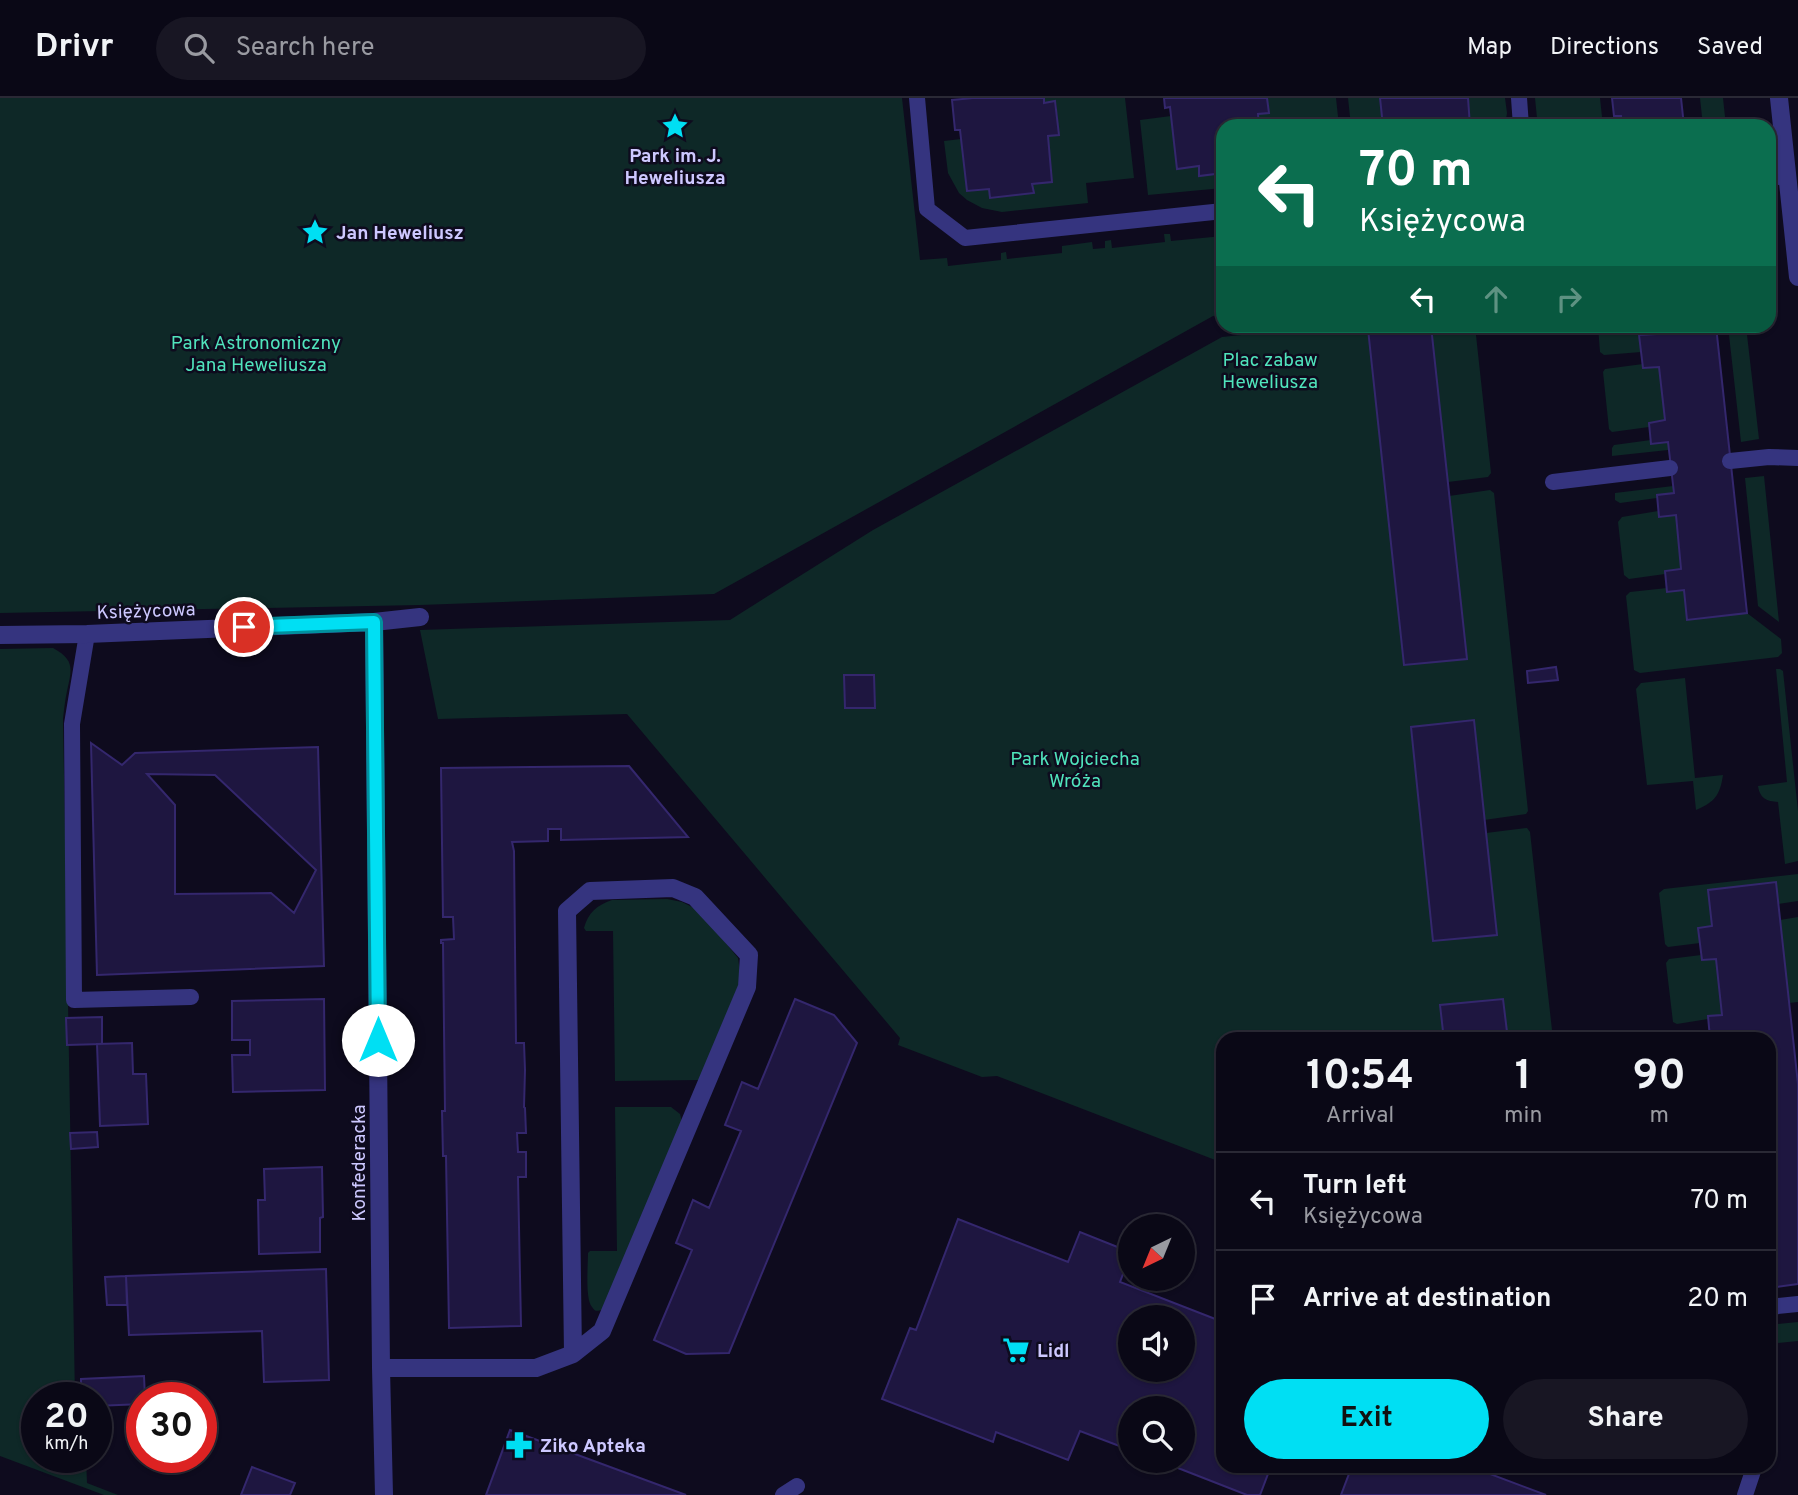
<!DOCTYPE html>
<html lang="en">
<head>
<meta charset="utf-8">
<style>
	:root { --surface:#0a0816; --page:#181623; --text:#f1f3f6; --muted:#999aa1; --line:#2a2935; --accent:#00dff3 }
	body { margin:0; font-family:Overpass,sans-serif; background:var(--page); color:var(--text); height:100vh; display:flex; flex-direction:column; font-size:26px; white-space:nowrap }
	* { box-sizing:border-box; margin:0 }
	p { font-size:23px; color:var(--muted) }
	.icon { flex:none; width:38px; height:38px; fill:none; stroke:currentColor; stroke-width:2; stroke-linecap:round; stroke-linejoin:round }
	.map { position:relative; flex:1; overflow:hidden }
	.drawer { position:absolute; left:1216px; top:934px; width:560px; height:441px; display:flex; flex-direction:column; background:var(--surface); border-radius:21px; box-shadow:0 2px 5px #0004,0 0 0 2px var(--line) }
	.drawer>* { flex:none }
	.banner { position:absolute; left:1216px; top:21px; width:560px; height:214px; border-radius:21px; box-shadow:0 2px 5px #0004,0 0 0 2px var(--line); background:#0b6e4f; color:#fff; overflow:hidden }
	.needle { width:46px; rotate:223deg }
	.fabs { position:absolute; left:1118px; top:1116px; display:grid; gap:14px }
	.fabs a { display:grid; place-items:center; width:77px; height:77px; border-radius:50%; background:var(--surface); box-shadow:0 2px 5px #0004,0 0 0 2px var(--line); font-size:35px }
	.speed { position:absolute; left:21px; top:1284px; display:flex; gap:14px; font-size:35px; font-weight:700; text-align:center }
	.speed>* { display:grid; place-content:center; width:91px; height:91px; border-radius:50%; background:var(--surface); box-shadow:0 2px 5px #0004,0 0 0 2px var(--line); line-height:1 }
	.speed small { font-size:18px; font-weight:400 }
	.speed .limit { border:10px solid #d22; background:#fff; color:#111 }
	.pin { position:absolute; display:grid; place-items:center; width:60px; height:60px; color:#fff; margin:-30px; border:4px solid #fff; border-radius:50%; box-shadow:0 2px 7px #0007 }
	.me { position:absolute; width:77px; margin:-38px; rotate:0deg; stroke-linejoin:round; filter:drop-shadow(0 0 5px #0008) }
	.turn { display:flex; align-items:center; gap:24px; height:147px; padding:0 28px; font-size:32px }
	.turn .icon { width:91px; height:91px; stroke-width:2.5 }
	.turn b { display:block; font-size:49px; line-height:60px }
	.lanes { display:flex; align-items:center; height:66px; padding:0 28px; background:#0003; justify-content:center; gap:35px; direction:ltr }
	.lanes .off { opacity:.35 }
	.eta { display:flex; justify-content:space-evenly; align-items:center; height:119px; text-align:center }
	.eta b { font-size:42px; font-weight:700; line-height:49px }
	.action { display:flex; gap:14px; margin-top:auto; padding:14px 28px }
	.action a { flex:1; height:80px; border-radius:42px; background:var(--accent); color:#111; font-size:28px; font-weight:700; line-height:80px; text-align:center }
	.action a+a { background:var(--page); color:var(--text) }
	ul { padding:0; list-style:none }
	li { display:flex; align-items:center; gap:21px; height:98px; padding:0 28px; border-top:2px solid var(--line) }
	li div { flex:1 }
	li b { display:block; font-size:26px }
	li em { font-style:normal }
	header { display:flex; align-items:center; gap:42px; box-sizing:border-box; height:98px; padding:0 35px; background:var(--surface); border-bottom:2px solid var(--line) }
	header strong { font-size:33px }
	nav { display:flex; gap:38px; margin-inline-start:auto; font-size:24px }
	.search { width:490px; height:63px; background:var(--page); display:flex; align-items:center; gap:18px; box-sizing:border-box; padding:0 24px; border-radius:38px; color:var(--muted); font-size:26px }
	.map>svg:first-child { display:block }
	.green { fill:#0e2827 }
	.building { fill:#1e1640; stroke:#34276d; stroke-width:2; fill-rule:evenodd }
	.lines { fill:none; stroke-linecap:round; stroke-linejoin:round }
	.service { stroke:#35347f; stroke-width:16 }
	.minor { stroke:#35347f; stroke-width:18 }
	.route-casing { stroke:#00919e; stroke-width:18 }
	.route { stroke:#00dff3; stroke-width:12 }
	.labels { text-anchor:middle; stroke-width:5; stroke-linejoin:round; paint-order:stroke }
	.poi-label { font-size:19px; font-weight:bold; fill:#cdc8ff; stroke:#0e0b1e; text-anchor:start }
	.park-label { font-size:19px; fill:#50e3bc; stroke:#0e0b1e }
	.street-label { font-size:19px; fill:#cdc8ff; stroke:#0e0b1e }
</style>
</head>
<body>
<header>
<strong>Drivr</strong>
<div class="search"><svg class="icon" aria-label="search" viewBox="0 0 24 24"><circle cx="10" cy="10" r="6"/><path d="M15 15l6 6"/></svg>Search here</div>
<nav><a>Map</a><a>Directions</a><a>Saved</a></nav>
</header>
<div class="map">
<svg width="1798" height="1397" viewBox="0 0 1798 1397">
	<rect width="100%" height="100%" fill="#0e0b1e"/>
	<path class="green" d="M0 0H902L920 162 947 160 948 168 1001 162V155L1006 154 1007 161 1062 155V148L1092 144 1093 151 1105 150V143L1111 142 1112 150 1165 144 1164 136H1170L1171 143 1223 138V217L1213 218 714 496 420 507 0 515Z
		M1044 0H1125L1134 80 1086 85 1088 105 1002 114 982 110 967 102 959 95 948 75 944 43 961 41 967 93 989 91 991 100 1033 95 1032 86 1052 84 1048 38 1059 37 1056 4 1044 5Z
		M1267 0H1336L1339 28H1259L1258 16 1269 15Z
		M1348 0H1380L1383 28H1351Z
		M1468 0H1505L1507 15 1505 28H1470Z
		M1535 0H1600L1603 28H1546L1545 19 1537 20Z
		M1700 0H1723L1726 28H1703Z
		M1171 18 1177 70 1199 68 1200 78 1223 75V90L1148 97 1140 22Z
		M1325 228H1396L1368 231 1467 561 1449 398 1490 392 1494 395 1528 713 1526 716 1484 722 1473 623 1411 629 1433 842 1486 735 1527 730 1530 734 1553 941H1508L1503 901 1441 907 1444 941 1223 942V1065L997 978 982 979 898 947 900 940 627 616 438 621 420 532 730 522 873 432 1222 239Z
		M1431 228H1475L1491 375 1488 379 1448 384Z
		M1598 228H1655L1656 236 1640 238 1641 254 1604 257 1600 254Z
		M1728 228H1746L1759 341 1741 344Z
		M1643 266V270L1659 269 1665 322 1649 325V329L1612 334 1609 331 1603 274 1605 271Z
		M1651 342V345L1668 344V352L1612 358V350L1614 347Z
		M1764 378 1779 524 1758 508 1745 380Z
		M1673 388 1674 395 1657 397V400L1620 405 1615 402V395Z
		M1658 413 1659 419 1676 417 1681 471 1665 473V476L1629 481 1624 477 1618 424 1622 419Z
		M1667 490V494L1684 492 1687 522 1747 515 1781 541 1782 555 1778 559 1640 575 1634 572 1626 498 1630 494Z
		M53 550C75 562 72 571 67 593 65 602 64 612 63 621L75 1300H37V1360H86L87 1385 118 1397H104L0 1358V551Z
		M1776 571H1780L1783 573 1798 713V763L1785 766 1778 704C1767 703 1760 701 1758 688L1787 684Z
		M1685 580 1695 680 1723 677C1720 697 1715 704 1696 712L1693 683 1647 687 1636 591 1641 585Z
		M1798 776V803L1778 806 1776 784 1712 828 1699 830 1700 845 1668 849 1665 846 1659 795 1664 791Z
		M612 802 667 801 682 804 696 811 703 817 738 860 741 881 700 982 615 983 613 833H586L584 830C588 815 597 807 612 802Z
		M1798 819V904L1789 905 1780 822Z
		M1701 857 1702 862 1716 861 1722 917 1709 918 1708 921 1677 926 1673 924 1666 865 1669 861Z
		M615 1009H671L680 1016 682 1024 602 1212C597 1213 595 1214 592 1209 585 1201 588 1167 588 1155L590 1153H617Z
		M1798 1224V1243L1769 1246V1227Z"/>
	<path class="building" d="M973 0H1044V5L1055 3 1059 37 1048 38 1052 84 1032 86 1034 95 990 100 989 91 967 93 960 32H955L952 2Z
		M1164 0H1267L1269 15 1258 16 1259 28H1223V75L1199 78V68L1177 71 1170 9 1165 10Z
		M1380 0H1468L1470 28H1383Z
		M1612 0H1681L1684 28H1622L1621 18H1614Z
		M1396 228H1431L1467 561 1404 567 1368 231Z
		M1655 228H1716L1747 515 1687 522 1684 492 1667 494 1665 473 1681 471 1676 417 1659 419 1657 397 1674 395 1668 344 1651 346 1649 325 1665 322 1659 269 1643 270 1639 237 1656 236Z
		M1556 569 1558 582 1528 585 1527 573Z
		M844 577H874L875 610H845Z
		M1474 622 1497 837 1433 843 1411 629Z
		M91 645 122 667 135 655 318 649 324 868 97 877ZM147 676 215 677 316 772 294 815 271 795 175 796V707Z
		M629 668 688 739 561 742V731H548V743L512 744 514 753 516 945H524L525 972 524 1009 525 1010 526 1035H517L518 1054H526V1079H518L521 1228 449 1230 446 1058H443L442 1013H445L443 845H441V842L454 841 453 819H443L441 670Z
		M1776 784 1798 986V1186L1769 1190V942H1724V938L1710 940 1708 918 1722 917 1716 861 1702 862 1698 830 1712 828 1708 792Z
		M324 901 325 992 233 994 232 957H250V942H232V903Z
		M795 901 834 917 857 945 729 1255 686 1256 654 1242 692 1152 676 1145 693 1102 709 1110 741 1033 725 1027 742 984 758 991Z
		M1503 901 1508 942H1444L1440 907Z
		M102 919V946L67 947 66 920Z
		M132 945 133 976H146L148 1026 100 1028 97 946Z
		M97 1034 98 1049 71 1051 70 1035Z
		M322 1069 323 1119 320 1120V1154L259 1156 258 1102H265L264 1071Z
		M958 1121 1068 1164 1080 1134 1130 1154V1158L1120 1184 1223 1224V1368H1271L1260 1397H1247L1160 1363H1183V1311H1130V1352L1080 1333 1068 1362 996 1334 993 1344 882 1301 910 1230 916 1232ZM1130 1220H1183V1272H1130Z
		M326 1171 329 1282 264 1284 262 1233 129 1237 126 1178Z
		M126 1178 127 1207H107L105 1179Z
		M144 1278 145 1300H142V1306L96 1308V1300H81V1281Z
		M510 1332 686 1397H486Z
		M1352 1368H1469L1546 1397H1341Z
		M252 1369 295 1385 290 1397H241Z"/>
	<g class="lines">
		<path class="service" d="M917 0 927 111 965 140 1223 113
			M1519 0 1521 28
			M1769 80 1787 78
			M1730 363 1769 359 1798 360
			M1553 384 1670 370
			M87 536 72 626 74 902 191 899
			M1769 1209 1798 1206
			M783 1397 797 1388
			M1745 1397 1754 1370"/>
		<path class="minor" d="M1779 0 1798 179
			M374 524 381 1270 384 1397
			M0 537 87 536 374 524 420 519
			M381 1270H536L573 1256 602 1233 747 889 749 857 695 799 673 790 590 793 567 813 573 1256"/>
	</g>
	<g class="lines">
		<defs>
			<path id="route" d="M244 529 374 524 378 942"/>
		</defs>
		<use href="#route" class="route-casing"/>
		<use href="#route" class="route"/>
	</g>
	<defs>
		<symbol id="sight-bare" viewBox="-9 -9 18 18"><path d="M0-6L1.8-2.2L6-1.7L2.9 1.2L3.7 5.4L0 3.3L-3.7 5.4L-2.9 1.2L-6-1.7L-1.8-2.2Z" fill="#00dff3" stroke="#0e0b1e" stroke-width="2.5" paint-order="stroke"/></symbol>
		<symbol id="supermarket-bare" viewBox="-9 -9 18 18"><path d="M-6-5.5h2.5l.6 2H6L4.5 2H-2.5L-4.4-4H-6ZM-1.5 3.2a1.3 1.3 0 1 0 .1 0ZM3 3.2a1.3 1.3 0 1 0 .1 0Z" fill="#00dff3" stroke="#0e0b1e" stroke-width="2.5" paint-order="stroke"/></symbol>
		<symbol id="pharmacy-bare" viewBox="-9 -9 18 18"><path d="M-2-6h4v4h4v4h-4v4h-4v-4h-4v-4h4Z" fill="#00dff3" stroke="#0e0b1e" stroke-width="2.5" paint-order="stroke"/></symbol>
	</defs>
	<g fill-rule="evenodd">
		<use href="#sight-bare" x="656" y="9" width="38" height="38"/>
		<use href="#sight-bare" x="296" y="115" width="38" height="38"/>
		<use href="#supermarket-bare" x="997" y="1233" width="38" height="38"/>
		<use href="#pharmacy-bare" x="500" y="1328" width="38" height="38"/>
	</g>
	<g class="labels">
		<g class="poi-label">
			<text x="675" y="64" text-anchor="middle">Park im. J.<tspan x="675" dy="22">Heweliusza</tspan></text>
			<text x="336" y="141">Jan Heweliusz</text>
			<text x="1037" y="1259">Lidl</text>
			<text x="540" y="1354">Ziko Apteka</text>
		</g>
		<g class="park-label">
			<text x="256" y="251">Park Astronomiczny<tspan x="256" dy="22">Jana Heweliusza</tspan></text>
			<text x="1270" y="268">Plac zabaw<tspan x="1270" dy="22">Heweliusza</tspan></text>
			<text x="1075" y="667">Park Wojciecha<tspan x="1075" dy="22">Wróża</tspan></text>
		</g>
		<g class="street-label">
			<text transform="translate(146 512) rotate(-2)" y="7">Księżycowa</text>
			<text transform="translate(358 1065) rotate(-90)" y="7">Konfederacka</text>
		</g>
	</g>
</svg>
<div class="fabs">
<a><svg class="needle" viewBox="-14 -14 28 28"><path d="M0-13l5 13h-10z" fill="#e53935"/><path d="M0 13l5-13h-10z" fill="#999aa1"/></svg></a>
<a><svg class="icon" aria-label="sound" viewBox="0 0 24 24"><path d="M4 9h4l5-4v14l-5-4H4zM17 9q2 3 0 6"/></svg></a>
<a><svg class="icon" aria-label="search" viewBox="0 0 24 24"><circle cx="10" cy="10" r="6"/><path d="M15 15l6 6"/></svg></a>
</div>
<div class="speed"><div>20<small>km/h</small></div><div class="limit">30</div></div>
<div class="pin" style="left:244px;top:529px;background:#d93025"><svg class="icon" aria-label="arrive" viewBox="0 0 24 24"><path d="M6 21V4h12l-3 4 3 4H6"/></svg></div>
<svg class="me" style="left:378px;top:942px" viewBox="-20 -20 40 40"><circle r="19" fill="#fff"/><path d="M0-13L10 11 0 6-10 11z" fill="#00dff3"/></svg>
<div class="banner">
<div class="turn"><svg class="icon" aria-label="left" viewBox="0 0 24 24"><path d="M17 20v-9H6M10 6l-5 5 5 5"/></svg><div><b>70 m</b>Księżycowa</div></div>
<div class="lanes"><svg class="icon" aria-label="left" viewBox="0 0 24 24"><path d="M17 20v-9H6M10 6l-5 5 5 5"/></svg><svg class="icon off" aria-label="ahead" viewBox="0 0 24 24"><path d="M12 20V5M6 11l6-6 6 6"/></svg><svg class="icon off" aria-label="right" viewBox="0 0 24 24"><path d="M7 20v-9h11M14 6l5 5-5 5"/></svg></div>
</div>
<section class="drawer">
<div class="eta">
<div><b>10:54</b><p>Arrival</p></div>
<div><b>1</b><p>min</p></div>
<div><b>90</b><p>m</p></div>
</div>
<ul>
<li><svg class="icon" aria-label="left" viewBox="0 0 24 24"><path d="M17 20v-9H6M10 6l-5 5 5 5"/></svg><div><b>Turn left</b><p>Księżycowa</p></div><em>70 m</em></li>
<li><svg class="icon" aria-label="arrive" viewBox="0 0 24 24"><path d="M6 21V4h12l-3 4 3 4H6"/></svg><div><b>Arrive at destination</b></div><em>20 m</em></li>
</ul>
<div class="action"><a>Exit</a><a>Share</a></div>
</section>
</div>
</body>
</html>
